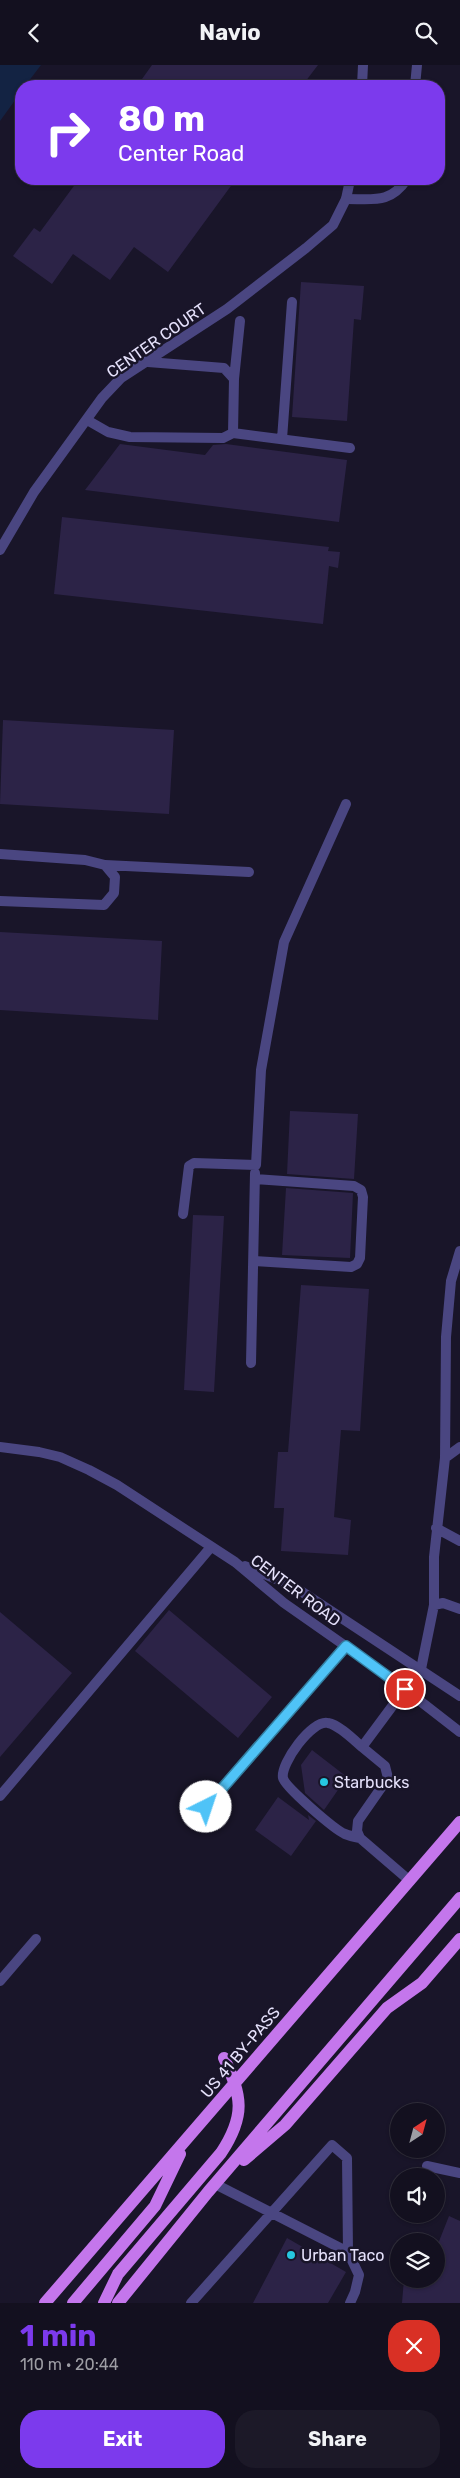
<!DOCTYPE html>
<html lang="en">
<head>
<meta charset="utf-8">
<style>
	:root { --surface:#13101f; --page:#1c1928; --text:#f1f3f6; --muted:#9d9da4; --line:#32303d; --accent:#7c3aed }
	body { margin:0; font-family:Rubik,sans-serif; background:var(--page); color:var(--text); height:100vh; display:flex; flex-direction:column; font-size:19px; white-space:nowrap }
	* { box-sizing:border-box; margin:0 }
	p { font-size:16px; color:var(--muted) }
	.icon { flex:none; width:28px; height:28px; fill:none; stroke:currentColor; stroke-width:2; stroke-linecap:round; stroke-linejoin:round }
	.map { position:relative; height:2238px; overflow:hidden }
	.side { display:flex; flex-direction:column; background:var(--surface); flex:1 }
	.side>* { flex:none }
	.hud { position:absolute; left:15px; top:15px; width:430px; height:105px; border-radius:20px; box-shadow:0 1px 4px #0004,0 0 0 1px var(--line); background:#7c3aed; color:#fff; overflow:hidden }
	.needle { width:32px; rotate:36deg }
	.buttons { position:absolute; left:390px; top:2038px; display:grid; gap:10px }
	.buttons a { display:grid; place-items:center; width:55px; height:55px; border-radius:50%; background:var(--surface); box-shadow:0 1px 4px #0004,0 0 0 1px var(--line); font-size:25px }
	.pin { position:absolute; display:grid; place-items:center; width:42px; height:42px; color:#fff; margin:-21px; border:2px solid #fff; border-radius:50%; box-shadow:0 1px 5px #0007 }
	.me { position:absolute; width:55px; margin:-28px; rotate:41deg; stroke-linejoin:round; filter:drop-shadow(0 0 4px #0008) }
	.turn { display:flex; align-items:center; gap:18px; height:105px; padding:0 20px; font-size:22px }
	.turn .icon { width:65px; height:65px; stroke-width:2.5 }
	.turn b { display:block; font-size:35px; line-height:42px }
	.round { display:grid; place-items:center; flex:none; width:52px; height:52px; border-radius:20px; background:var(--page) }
	.head { display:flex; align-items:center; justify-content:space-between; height:85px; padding:0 20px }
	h1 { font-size:30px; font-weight:700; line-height:38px; color:var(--accent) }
	.cta { display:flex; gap:10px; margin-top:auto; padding:10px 20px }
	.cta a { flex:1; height:58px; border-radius:20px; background:var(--accent); color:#fff; font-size:20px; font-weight:700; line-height:58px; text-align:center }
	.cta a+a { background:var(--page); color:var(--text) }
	header { display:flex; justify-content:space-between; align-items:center; height:65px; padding:0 20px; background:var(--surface); font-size:22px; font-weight:700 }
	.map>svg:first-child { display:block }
	.water { fill:#132343 }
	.building { fill:#2c2347 }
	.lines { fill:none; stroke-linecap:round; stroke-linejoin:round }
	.service { stroke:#4a4681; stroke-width:10 }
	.minor { stroke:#4a4681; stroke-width:10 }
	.tertiary { stroke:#4a4681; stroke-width:10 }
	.primary { stroke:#c476ec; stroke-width:12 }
	.route-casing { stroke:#337fa1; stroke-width:12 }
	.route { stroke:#4fc3f7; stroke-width:9 }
	.poi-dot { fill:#26c7e1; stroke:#191529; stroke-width:2 }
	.labels { text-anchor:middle; stroke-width:5; stroke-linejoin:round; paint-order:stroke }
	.street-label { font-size:16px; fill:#e5e1fb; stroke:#191529 }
	.poi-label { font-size:16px; fill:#e5e1fb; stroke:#191529; text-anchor:start }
</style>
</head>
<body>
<header><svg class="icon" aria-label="back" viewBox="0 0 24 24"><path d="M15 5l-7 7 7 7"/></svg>Navio<svg class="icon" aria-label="search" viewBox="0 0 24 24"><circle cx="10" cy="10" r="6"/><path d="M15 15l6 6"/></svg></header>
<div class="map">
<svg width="460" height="2238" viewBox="0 0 460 2238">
	<rect width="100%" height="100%" fill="#191529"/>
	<path class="water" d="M0 0H41L25 21H21V27L0 56Z"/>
	<path class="building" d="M152 0H318L302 21H137Z
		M79 114H236L168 207 134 182 110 215 73 189 52 219 13 191 34 163 40 167Z
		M301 217 364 221 361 255 354 254 347 356 292 352Z
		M120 379 205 390 213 380 226 379 347 395 339 457 85 425Z
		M62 452 329 482 328 486 340 487 338 503 329 501 323 559 54 529Z
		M3 655 174 665 169 749 0 739Z
		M0 867 162 876 158 955 0 945Z
		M290 1046 358 1049 354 1114 287 1109Z
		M286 1123 353 1128 350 1193 282 1190Z
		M193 1150 224 1151 214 1327 184 1325Z
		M301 1220 369 1224 360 1366 341 1365 334 1452 351 1455 348 1490 281 1486 284 1443H274L278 1387H288Z
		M169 1545 272 1632 238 1673 135 1586Z
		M0 1547 72 1608 0 1692Z
		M312 1685 347 1712 324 1745 305 1728 301 1700Z
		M278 1732 309 1755 308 1750 316 1756 291 1791 255 1765Z
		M449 2151 460 2156V2238H402L404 2214H436V2184Z
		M287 2173 346 2207 328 2238H253Z"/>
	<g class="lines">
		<path class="service" d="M362 21 363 0
			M415 21 417 0
			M346 134C374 134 390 139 407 114
			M234 314 240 256
			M87 355 108 367 130 372 223 373 233 368 234 314 224 303 148 297
			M233 368 350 383
			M282 374 292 237
			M0 789 85 795 105 800 115 812 114 828 104 840 0 836
			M105 800 249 807
			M183 1149 189 1101 194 1098 256 1100 261 1005 284 877 346 739
			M254 1196 351 1202 357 1199 360 1193 363 1132 361 1125 354 1121 255 1114
			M251 1298 255 1108
			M445 1393 460 1382
			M436 1463 460 1476
			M434 1540 443 1538 460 1544
			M421 1604 434 1540V1492L445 1393 446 1272 451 1216 460 1186
			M405 1624 362 1682 385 1701 388 1713 358 1756 357 1766 360 1773 410 1816
			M0 1731 211 1482
			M206 1742 346 1581
			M360 1773C355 1772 350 1771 345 1769 335 1765 285 1722 283 1713 280 1699 312 1654 328 1658 339 1660 353 1674 362 1682
			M0 1916 36 1874
			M427 2101 460 2108
			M215 2119 348 2187
			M191 2238 332 2080 347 2093 348 2187 359 2210 355 2227 350 2238"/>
		<path class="minor" d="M0 485 34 427 102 333 121 313 227 244 306 183 333 160 346 134 350 115"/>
		<path class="tertiary" d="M0 1382 39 1387 60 1392 89 1405 117 1420 235 1497 284 1538 384 1608 460 1667
			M245 1501 293 1521 460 1631"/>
		<path class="primary" d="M244 2095 285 2060 387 1943 422 1918 460 1874
			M45 2238 460 1757
			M73 2238 155 2141 180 2089
			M104 2238 118 2209 221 2088C246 2050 242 2031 224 1993
			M118 2238 208 2127 460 1833"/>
	</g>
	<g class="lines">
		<defs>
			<path id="route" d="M206 1742 346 1581 405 1624"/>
		</defs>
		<use href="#route" class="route-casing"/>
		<use href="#route" class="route"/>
	</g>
	<g class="poi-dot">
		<circle cx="324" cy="1717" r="5"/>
		<circle cx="291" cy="2190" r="5"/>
	</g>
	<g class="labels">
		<g class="street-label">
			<text transform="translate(156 275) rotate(-35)" y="6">CENTER COURT</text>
			<text transform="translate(296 1525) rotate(37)" y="6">CENTER ROAD</text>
			<text transform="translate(240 1987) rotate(-50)" y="6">US 41 BY-PASS</text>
		</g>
		<g class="poi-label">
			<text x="334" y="1723">Starbucks</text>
			<text x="301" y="2196">Urban Taco</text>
		</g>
	</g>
</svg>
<div class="buttons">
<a><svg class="needle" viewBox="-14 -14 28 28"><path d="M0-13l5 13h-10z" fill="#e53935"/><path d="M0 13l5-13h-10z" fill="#9d9da4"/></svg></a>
<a><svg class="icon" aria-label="sound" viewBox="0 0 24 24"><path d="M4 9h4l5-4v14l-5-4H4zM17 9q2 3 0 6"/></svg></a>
<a><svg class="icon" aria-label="layers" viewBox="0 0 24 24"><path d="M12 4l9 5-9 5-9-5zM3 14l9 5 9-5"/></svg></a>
</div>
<div class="pin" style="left:405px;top:1624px;background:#d93025"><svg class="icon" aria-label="arrive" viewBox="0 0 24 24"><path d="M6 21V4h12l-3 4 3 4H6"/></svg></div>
<svg class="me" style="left:206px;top:1742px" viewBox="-20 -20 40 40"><circle r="19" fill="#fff"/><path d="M0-13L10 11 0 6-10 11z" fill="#4fc3f7"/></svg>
<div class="hud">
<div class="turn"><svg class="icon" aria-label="right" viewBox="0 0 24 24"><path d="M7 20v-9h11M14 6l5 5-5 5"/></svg><div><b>80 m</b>Center Road</div></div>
</div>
</div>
<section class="side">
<div class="head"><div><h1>1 min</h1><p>110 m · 20:44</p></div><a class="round" style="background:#d93025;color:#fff"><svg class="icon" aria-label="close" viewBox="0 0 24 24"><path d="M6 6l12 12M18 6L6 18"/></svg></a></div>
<div class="cta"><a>Exit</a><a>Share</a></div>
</section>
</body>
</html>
